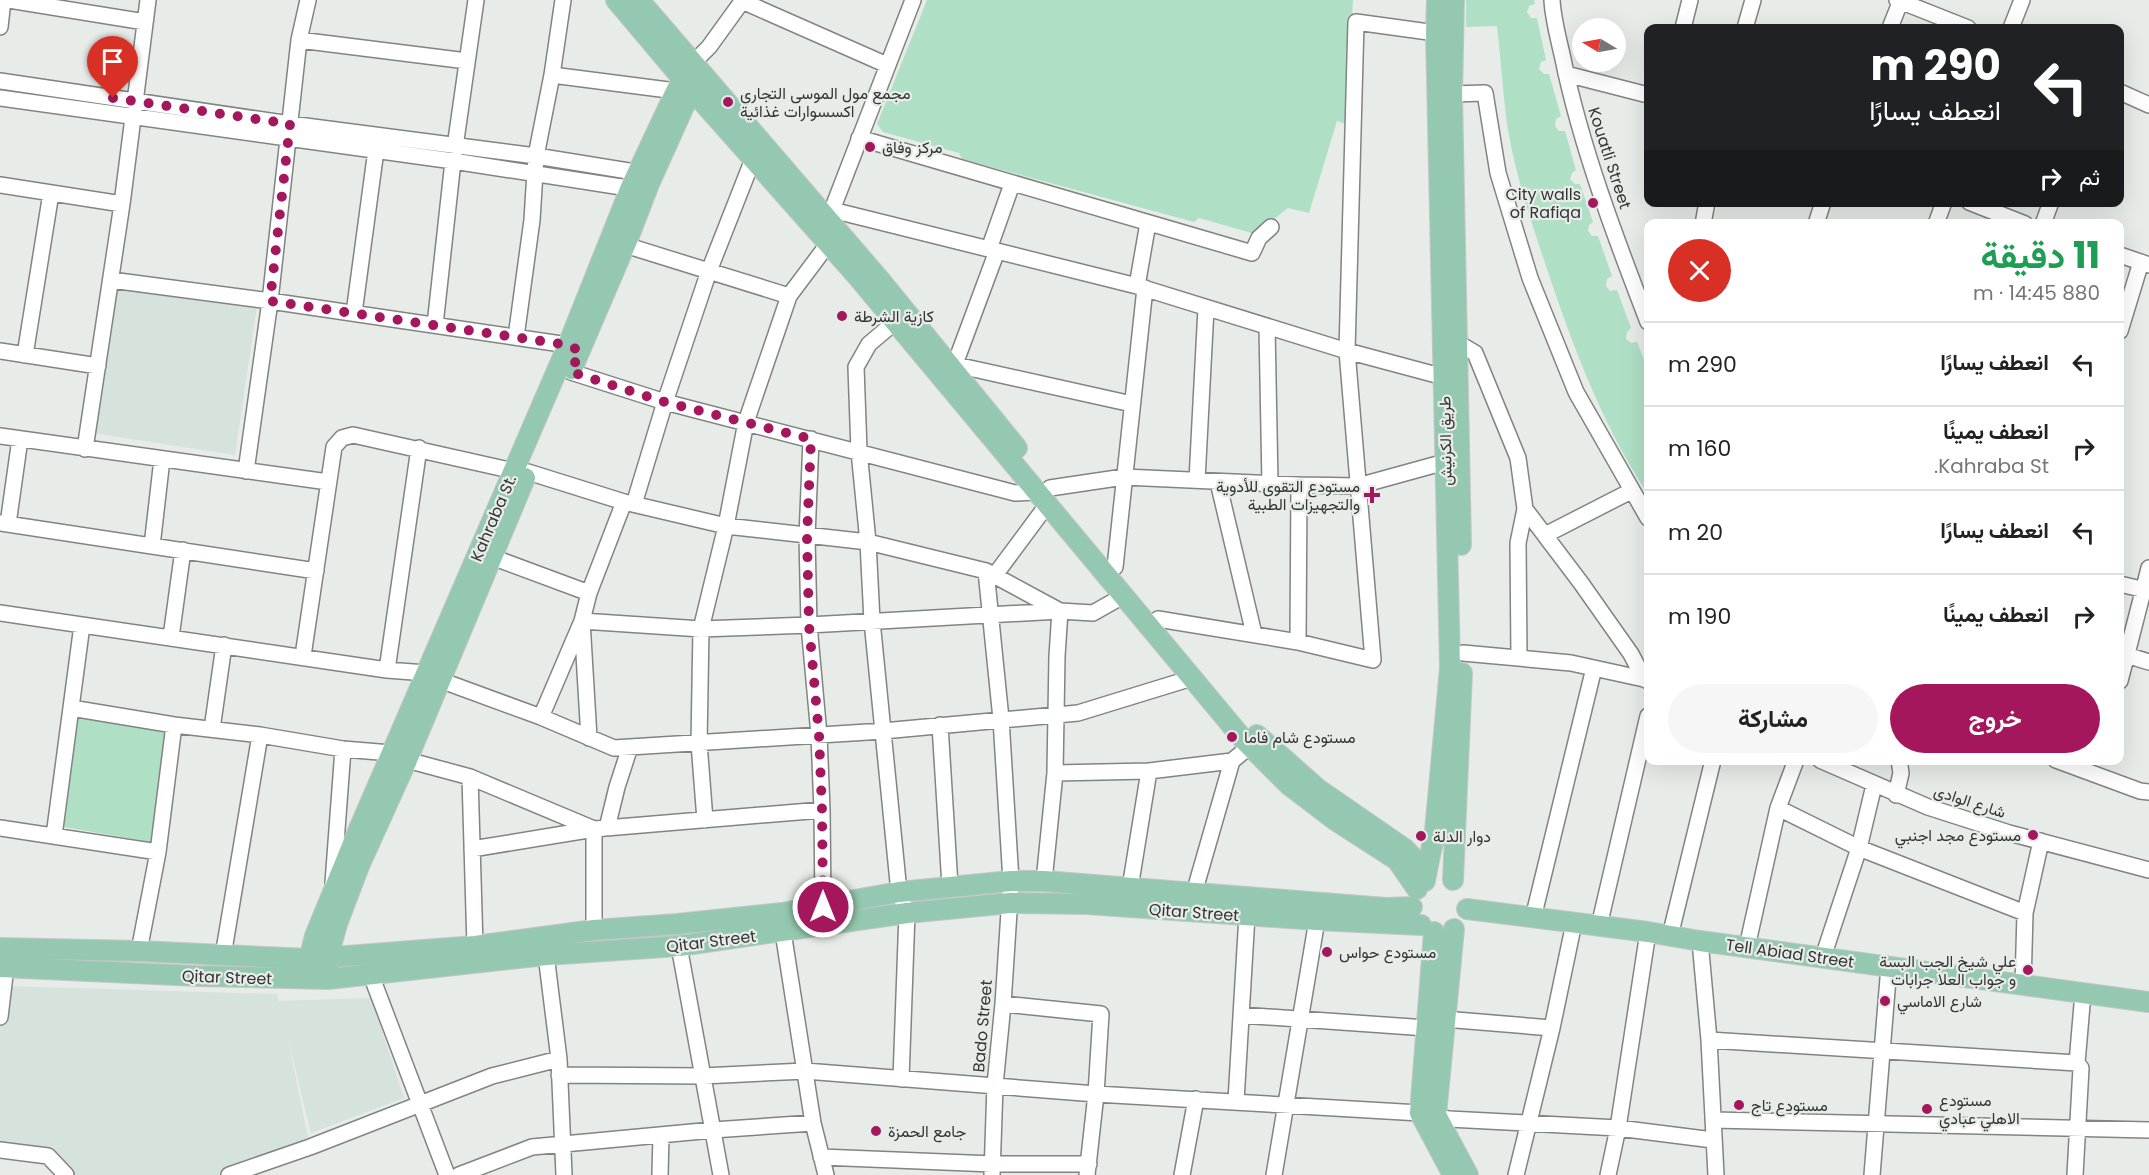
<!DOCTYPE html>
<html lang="ar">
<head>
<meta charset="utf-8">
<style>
	:root { --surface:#fff; --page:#f6f6f6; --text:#222; --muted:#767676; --line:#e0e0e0; --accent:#a4175c }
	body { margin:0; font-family:Poppins,Vazirmatn,sans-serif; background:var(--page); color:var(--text); direction:rtl; height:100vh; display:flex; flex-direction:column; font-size:22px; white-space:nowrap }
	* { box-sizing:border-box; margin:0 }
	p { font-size:20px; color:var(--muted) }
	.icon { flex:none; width:33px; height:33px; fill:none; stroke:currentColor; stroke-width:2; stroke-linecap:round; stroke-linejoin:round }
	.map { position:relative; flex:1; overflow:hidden; direction:ltr }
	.sheet { position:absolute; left:1644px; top:219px; width:480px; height:546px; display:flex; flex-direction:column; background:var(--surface); border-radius:12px; box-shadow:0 6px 24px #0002; direction:rtl }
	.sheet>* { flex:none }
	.banner { position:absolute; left:1644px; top:24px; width:480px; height:183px; border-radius:12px; box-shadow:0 6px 24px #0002; direction:rtl; background:#202124; color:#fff; overflow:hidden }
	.needle { width:39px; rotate:280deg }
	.tools { position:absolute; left:1572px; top:18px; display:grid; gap:12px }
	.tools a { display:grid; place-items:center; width:54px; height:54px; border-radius:50%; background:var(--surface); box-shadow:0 6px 24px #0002; font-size:30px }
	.pin { position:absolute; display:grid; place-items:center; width:51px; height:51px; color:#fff; margin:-62px -26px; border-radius:50% 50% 50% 0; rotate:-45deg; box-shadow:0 0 6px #0007 }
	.pin .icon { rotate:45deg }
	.me { position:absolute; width:66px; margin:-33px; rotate:0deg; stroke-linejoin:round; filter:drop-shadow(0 0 4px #0008) }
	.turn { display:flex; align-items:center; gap:21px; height:126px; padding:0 24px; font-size:27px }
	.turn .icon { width:78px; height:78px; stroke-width:2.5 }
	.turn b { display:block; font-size:42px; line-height:51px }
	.then { display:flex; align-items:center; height:57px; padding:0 24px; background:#0003; gap:12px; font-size:22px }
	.round { display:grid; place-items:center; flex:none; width:63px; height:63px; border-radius:32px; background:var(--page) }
	.summary { display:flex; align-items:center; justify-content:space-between; height:102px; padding:0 24px }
	h1 { font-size:36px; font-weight:700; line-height:45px; color:#1e9e55 }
	.action { display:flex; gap:12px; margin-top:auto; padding:12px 24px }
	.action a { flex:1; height:69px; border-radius:36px; background:var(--accent); color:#fff; font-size:24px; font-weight:700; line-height:69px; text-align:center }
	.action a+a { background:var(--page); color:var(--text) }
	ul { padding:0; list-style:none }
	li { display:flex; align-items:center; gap:18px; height:84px; padding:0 24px; border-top:2px solid var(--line) }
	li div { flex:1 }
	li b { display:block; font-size:22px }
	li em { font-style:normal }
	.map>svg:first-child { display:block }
	.built { fill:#d6e2dc }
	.green { fill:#afdfc5 }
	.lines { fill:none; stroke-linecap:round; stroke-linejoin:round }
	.minor-casing { stroke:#808482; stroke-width:18 }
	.major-casing { stroke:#c6c6c6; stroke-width:22 }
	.minor { stroke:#fff; stroke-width:15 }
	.major { stroke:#95c8b0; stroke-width:20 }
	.route { stroke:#a4175c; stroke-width:10; stroke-dasharray:0 18 }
	.poi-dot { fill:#a4175c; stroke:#e7ece9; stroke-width:2 }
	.labels { text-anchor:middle; stroke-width:4.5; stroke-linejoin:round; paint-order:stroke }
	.poi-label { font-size:16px; fill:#333433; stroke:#e7ece9; text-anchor:start }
	.street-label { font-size:16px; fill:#333433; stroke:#e7ece9 }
</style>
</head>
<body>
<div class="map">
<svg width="2149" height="1175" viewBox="0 0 2149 1175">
	<rect width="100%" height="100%" fill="#e7ece9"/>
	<path class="built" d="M114 287 257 306 235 455 92 433Z
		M4 986 277 994 279 1001 371 998 404 1098 311 1133 287 1035 310 1147 229 1175H66L60 1166 0 1150V1017Z"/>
	<path class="green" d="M927 0H1353L1346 124 1337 121 1309 213 1288 208 1255 234 1199 218 1194 222 962 159 959 153 883 132 877 124Z
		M1466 0H1534L1535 4 1529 6 1527 12 1531 18H1537L1546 60 1541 62 1539 69 1544 74H1549L1561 116 1556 119 1555 126 1559 131H1565L1576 170 1572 173 1570 179 1575 184H1580L1593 222 1589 225 1588 231 1592 236H1598L1612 276 1607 279 1606 286 1610 291 1617 290 1631 328 1627 332 1626 339 1631 343 1637 342 1648 370V494C1602 425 1572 344 1546 266 1531 221 1516 177 1508 130 1503 96 1501 60 1497 26L1466 27Z
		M78 717 165 732 151 842 64 827Z"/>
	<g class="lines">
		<defs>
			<path id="minor" d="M9 0 145 22
				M1552 0C1553 20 1559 40 1563 59 1581 147 1616 239 1648 322
				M1897 0 1968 28
				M742 1 887 65
				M0 27 3 0
				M1683 28 1690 0
				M1745 28 1753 0
				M1890 28 1901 0
				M2011 28 2022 0
				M299 40 467 61
				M693 63 709 47 743 0
				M1566 74 1648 95
				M552 75 676 91
				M0 81 290 124 536 156 647 174
				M2120 92 2149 105
				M1452 94 1485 93 1498 173 1530 278 1576 392 1648 518
				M0 98 453 161 641 190
				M859 138 1252 253 1259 238 1271 227
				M0 185 122 204
				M1969 202 2025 224
				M832 210 913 0
				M816 216 821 212 832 210 1137 286 1347 351 1444 377H1452
				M1703 224 1707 202
				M1816 224 1823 202
				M1936 224 1944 202
				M2043 224 2051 202
				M625 245 789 296
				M989 249 1012 184
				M2120 255 2149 265
				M111 280 270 301 568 345 576 349
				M1137 286 1148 223
				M354 313 376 150
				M895 322 869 344 856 367 859 451 868 542 872 621 899 892 907 913 901 1079
				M435 325 453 161 476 0
				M1267 327 1270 484
				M2120 331 2141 262
				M516 337 532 220 536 156 552 75 563 0
				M1458 343 1475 353 1518 458 1525 509 1581 583 1631 654 1644 679
				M0 351 98 366
				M25 355 51 193
				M947 363 1132 404
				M955 364 997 251
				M571 372 665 402 1015 493 1036 492
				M0 436 328 482
				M811 439 807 537 809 625 819 735 822 810 823 907
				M85 449 122 204 148 0
				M246 471 270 301 299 40 308 0
				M1197 480 1206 308
				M1218 482 1254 634
				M1050 488 1124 477 1299 485 1358 486 1445 462
				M634 504 665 402 709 271 753 159
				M0 523 316 571
				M8 524 20 439
				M1545 535 1631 491
				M152 546 162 459
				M492 557 589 593
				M1115 567 1145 288
				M986 571 1001 719 1011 881 1003 1004 995 1085 992 1175
				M995 575 1047 505
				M2120 584 2149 591
				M0 613 387 670 426 673 440 680 541 717 614 748 883 731 1078 713 1192 678
				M1158 619 1298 642 1373 660 1347 351 1356 22 1436 33
				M171 637 183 550
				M1298 642 1299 485
				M1463 653 1571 663 1644 679 1648 681
				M2120 653 2149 662
				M303 656 334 447 342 438 353 435 514 471 528 472 624 502 726 526 868 542 986 571 1060 611 1057 656 1055 773 1044 881
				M1519 658 1518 543 1525 509
				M387 670 419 448
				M2120 681 2149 568
				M71 708 174 725 260 735 343 749 391 753 407 760 470 777 594 829V930
				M541 717 582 621 701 629 809 625 1060 611 1093 613 1123 596
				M940 725 950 886
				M212 729 224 645
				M589 738 582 621 589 593 624 502
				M1796 760 1778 808 1859 848 2025 913
				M1820 760 1928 807 2009 833 2149 870
				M2056 760 2140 791 2149 792
				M1055 773 1149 771 1232 761 1250 746
				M470 777 475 946
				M1896 795 1901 773 1899 760
				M705 820 699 743 701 629 726 526 746 422 789 296 828 244 836 238
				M0 828 158 852
				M607 828 617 787 630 747
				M54 836 82 625
				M472 849 594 829 822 810
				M333 883 343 749
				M1130 888 1149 771
				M1194 893 1232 761
				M1533 918 1594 668
				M1599 926 1648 716
				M783 932 813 1123 826 1175
				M1670 936 1713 760
				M1700 941 1709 1040 1716 1175
				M679 946 721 1175
				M1747 947 1778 808
				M139 951 158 852 174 725
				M546 955 559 1059 564 1175
				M223 956 260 735
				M1823 957 1859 848 1874 785
				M371 975 447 1175
				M2023 985 2025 913 2041 841
				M1003 1004 1101 1014 1096 1094 1087 1175
				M1241 1015 1427 1028
				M0 1017 6 967
				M1444 1019 1552 1028
				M1709 1040 2077 1063 2081 1068 2075 1175
				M2077 1063 2083 993
				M559 1075 703 1076 805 1071 1096 1094 1420 1113 1449 1119 1618 1128 1713 1140
				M1236 1101 1247 915
				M1713 1120 2149 1130
				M0 1150 48 1156 66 1175
				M821 1157 993 1164H1089
				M229 1175 310 1147 492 1076 559 1059
				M459 1175 532 1147 713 1130 813 1123
				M660 1175 661 1135
				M1182 1175 1196 1099
				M1274 1175 1317 920
				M1516 1175 1552 1028 1574 923
				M1608 1175 1618 1128 1648 932
				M1872 1175 1889 966"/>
			<path id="major" d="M616 0 691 89 857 276 1243 739 1289 785 1335 820 1397 860 1417 889
				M639 0 880 280 1017 448
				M1454 0 1452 94 1461 545
				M572 369 629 236 649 184 694 84
				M1257 735 1318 789 1405 849 1418 863 1425 881
				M1425 880 1435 831 1450 668 1436 33 1437 0
				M1453 880 1462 673
				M1467 909 1648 932 1700 941 2149 1002
				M1454 929 1436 1115 1468 1175
				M1434 932 1420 1113 1453 1175
				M0 948 139 951 309 959 475 946 594 930 677 924 782 913 899 892 1011 881H1044L1386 908 1412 907
				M0 967 198 976 328 979 546 955 679 946 907 913 1010 903 1087 904 1317 920 1421 925
				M328 968V957L337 924 359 866 407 760 525 478
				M308 970 309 959 315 936 359 829 568 345 631 187 676 91 688 70"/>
		</defs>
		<use href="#minor" class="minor-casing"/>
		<use href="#major" class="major-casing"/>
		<use href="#minor" class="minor"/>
		<use href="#major" class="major"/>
	</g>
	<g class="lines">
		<path class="route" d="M113 98 290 124 270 301 568 345 580 351 571 372 665 402 811 439 807 537 809 625 819 735 822 810 823 907"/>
	</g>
	<g class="poi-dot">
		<circle cx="728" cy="102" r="6"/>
		<circle cx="870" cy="147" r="6"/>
		<circle cx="1593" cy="203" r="6"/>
		<circle cx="842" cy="316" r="6"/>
		<path d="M1369 486h6v6h6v6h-6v6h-6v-6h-6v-6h6z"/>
		<circle cx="1232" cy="737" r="6"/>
		<circle cx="2033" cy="835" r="6"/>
		<circle cx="1421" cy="836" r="6"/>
		<circle cx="1327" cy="952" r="6"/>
		<circle cx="2028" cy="970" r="6"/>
		<circle cx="1885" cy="1001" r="6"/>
		<circle cx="1739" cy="1105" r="6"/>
		<circle cx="1927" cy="1109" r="6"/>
		<circle cx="876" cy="1131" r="6"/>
	</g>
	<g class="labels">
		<g class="poi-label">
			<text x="740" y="99">مجمع مول الموسى التجاري<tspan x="740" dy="18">اكسسوارات غذائية</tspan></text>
			<text x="882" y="153">مركز وفاق</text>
			<text x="1581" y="200" text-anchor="end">City walls<tspan x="1581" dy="18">of Rafiqa</tspan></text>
			<text x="854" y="322">كازية الشرطة</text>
			<text x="1360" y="492" text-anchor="end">مستودع التقوى للأدوية<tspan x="1360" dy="18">والتجهيزات الطبية</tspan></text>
			<text x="1244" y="743">مستودع شام فاما</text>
			<text x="2021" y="841" text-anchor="end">مستودع مجد اجنبي</text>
			<text x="1433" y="842">دوار الدلة</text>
			<text x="1339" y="958">مستودع حواس</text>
			<text x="2016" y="967" text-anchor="end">علي شيخ الجب البسة<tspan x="2016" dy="18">و جواب العلا جرابات</tspan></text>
			<text x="1897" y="1007">شارع الاماسي</text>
			<text x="1939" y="1106">مستودع<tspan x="1939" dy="18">الاهلي عبادي</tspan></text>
			<text x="1751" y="1111">مستودع تاج</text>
			<text x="888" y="1137">جامع الحمزة</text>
		</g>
		<g class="street-label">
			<text transform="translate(1610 158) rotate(72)" y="6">Kouatli Street</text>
			<text transform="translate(1445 441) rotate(-91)" y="6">طريق الكرنيش</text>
			<text transform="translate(493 518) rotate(-67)" y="6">Kahraba St.</text>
			<text transform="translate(1970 801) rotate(18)" y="6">شارع الوادى</text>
			<text transform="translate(1194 912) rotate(4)" y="6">Qitar Street</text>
			<text transform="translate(711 941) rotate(-7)" y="6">Qitar Street</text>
			<text transform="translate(1790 953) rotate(8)" y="6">Tell Abiad Street</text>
			<text transform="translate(227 977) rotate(2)" y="6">Qitar Street</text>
			<text transform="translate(982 1026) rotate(-85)" y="6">Bado Street</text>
		</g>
	</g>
</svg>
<div class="tools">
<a><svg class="needle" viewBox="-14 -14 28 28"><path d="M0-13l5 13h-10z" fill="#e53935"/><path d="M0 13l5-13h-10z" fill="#767676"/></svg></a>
</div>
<div class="pin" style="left:113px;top:98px;background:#d93025"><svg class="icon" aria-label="arrive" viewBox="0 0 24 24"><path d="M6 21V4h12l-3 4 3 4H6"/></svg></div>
<svg class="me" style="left:823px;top:907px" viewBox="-20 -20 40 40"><circle r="17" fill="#a4175c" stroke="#fff" stroke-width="3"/><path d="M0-11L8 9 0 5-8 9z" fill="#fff"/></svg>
<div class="banner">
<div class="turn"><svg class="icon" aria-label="left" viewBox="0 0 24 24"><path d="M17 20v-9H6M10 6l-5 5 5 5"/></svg><div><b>290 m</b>انعطف يسارًا</div></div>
<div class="then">ثم<svg class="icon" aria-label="right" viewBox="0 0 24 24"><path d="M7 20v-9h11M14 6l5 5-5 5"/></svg></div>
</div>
<section class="sheet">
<div class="summary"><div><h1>11 دقيقة</h1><p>880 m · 14:45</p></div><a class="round" style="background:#d93025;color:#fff"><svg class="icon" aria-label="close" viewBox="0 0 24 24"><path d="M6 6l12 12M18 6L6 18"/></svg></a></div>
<ul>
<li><svg class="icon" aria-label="left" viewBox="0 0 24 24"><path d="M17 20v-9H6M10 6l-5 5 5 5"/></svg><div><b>انعطف يسارًا</b></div><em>290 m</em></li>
<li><svg class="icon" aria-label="right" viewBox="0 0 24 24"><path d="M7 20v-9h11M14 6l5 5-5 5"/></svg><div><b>انعطف يمينًا</b><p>Kahraba St.</p></div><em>160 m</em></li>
<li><svg class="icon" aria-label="left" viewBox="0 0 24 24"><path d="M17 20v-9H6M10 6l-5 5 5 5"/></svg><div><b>انعطف يسارًا</b></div><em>20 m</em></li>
<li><svg class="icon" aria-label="right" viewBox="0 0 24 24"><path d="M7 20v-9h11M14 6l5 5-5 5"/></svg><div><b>انعطف يمينًا</b></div><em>190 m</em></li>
</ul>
<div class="action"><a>خروج</a><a>مشاركة</a></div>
</section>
</div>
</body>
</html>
